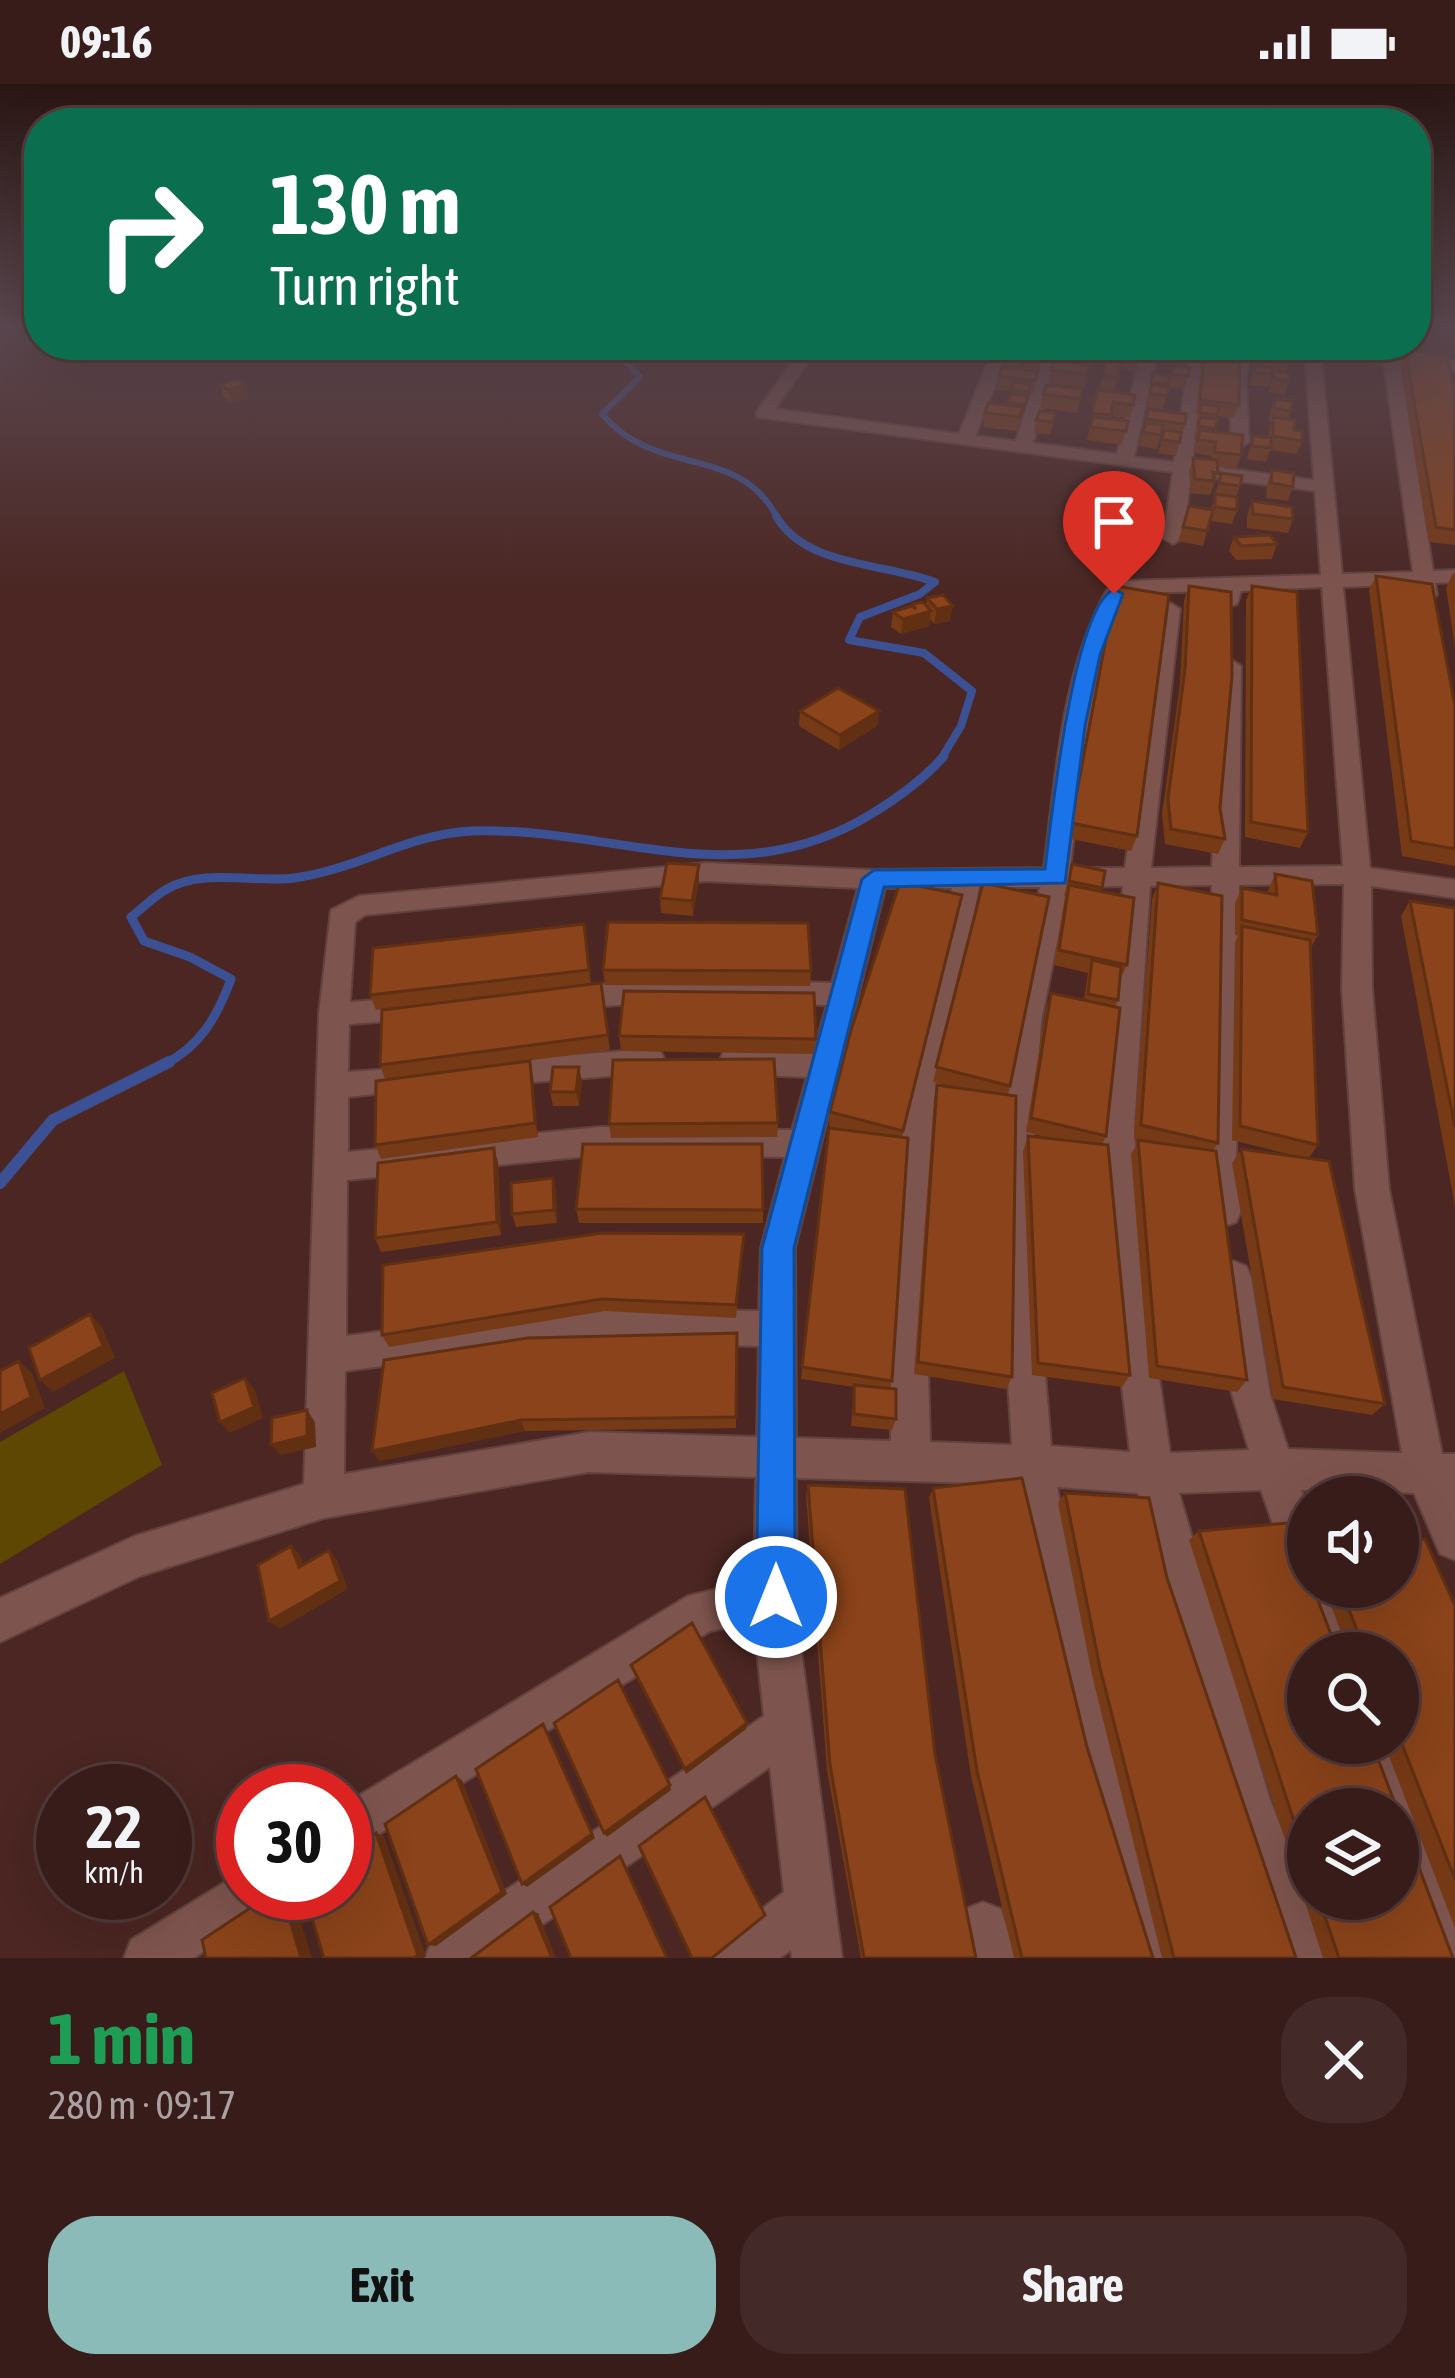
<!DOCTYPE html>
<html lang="en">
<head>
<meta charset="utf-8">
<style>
	:root { --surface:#381c1a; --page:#432927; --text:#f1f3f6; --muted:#aba1a2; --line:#523a39; --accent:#8bbbb9 }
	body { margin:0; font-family:"Asap Condensed",sans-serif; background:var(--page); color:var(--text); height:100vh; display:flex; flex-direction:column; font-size:45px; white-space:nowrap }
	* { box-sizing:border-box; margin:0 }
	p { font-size:39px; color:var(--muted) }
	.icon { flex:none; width:66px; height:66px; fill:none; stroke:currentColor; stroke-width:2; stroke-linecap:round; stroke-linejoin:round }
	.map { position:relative; height:1874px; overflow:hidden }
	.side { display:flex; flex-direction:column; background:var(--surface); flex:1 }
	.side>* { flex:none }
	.top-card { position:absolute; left:24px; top:24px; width:1407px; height:252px; border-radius:48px; box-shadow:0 12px 48px #0002,0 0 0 3px var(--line); background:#0b6e4f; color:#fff; overflow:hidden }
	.controls { position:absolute; left:1287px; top:1392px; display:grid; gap:24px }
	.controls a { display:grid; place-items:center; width:132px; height:132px; border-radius:50%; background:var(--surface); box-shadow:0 12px 48px #0002,0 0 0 3px var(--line); font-size:60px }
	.speed { position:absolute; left:36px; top:1680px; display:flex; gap:24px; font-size:60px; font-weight:700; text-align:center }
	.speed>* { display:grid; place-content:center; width:156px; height:156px; border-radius:50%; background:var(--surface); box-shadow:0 12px 48px #0002,0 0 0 3px var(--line); line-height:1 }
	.speed small { font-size:30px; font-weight:400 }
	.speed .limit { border:18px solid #d22; background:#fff; color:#111 }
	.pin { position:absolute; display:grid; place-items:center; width:102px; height:102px; color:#fff; margin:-123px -51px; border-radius:50% 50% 50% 0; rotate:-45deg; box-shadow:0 0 12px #0007 }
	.pin .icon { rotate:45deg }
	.me { position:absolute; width:132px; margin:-66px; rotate:0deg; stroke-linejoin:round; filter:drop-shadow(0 0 9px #0008) }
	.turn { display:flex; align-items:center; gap:42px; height:252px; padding:0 48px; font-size:54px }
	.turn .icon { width:156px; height:156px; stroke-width:2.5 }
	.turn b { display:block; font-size:84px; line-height:102px }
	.round { display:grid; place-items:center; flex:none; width:126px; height:126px; border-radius:48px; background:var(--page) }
	.overview { display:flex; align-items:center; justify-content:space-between; height:204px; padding:0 48px }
	h1 { font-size:72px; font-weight:700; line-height:90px; color:#1e9e55 }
	.cta { display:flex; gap:24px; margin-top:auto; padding:24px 48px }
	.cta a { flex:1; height:138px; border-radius:48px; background:var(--accent); color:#111; font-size:48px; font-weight:700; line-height:138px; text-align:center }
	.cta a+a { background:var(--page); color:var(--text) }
	.status { display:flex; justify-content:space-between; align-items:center; height:84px; padding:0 60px; background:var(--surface); direction:ltr }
	.status svg { height:33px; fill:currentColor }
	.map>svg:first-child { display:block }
	.green { fill:#5d4702 }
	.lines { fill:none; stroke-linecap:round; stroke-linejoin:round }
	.stream-far3 { stroke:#3b5193; stroke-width:6 }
	.stream-far2 { stroke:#3b5193; stroke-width:8 }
	.stream-far1 { stroke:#3b5193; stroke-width:9 }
	.stream { stroke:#3b5193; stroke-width:12 }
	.minor-casing { stroke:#62423f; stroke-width:4 }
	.minor { fill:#7e544e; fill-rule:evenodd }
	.wall { fill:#773a16 }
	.shaded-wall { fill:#612f12 }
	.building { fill:#8a431a; stroke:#612f12; stroke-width:3 }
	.route { fill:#1a73e8; stroke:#114b97; stroke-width:3 }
</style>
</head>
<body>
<div class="status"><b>09:16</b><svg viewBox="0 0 49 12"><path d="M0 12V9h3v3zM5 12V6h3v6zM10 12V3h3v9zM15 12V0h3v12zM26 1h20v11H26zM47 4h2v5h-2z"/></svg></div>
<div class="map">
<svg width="1455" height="1874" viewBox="0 0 1455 1874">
	<rect width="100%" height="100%" fill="#4b2622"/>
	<path class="green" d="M124 1287 162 1381 0 1480V1358Z"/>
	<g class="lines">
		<path class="stream-far3" d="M609 261 640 293 602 330C658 396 739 358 778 435"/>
		<path class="stream-far2" d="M776 432C805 483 885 479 935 498L920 510 860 533 849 556 924 569 972 607 961 642 941 675"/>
		<path class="stream-far1" d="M163 981C200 963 217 933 231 895L190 873 144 857 131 833C143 824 154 812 167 805 203 784 255 799 294 794 355 786 409 750 471 747 615 742 736 814 873 729 899 713 924 695 944 672"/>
		<path class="stream" d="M0 1099 53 1036 169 978"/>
		<defs>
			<path id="minor" d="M804 261H820L775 325 959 350 995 261H1011L975 352 1016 357 1046 261H1062L1033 359 1117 370 1143 261H1159L1134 373 1174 378 1191 261H1207L1192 380 1314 396 1305 271 1251 262 1246 294 1249 358 1240 363 1231 358 1230 294 1236 261H1320L1455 277V287L1400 281 1433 487 1455 486V498L1435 499 1437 511 1427 517 1417 511 1415 500 1343 503 1370 784 1455 796V814L1371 802 1372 904 1389 1105 1442 1370H1455V1476L1440 1470 1414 1409 1301 1406 1308 1426V1503H1334L1362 1569H1318L1261 1406 1179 1409 1269 1713 1332 1874H1282L1221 1713 1138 1409 1057 1403 1090 1576 1175 1874H1125L1046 1576 1016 1400 796 1394 797 1536 842 1874H792L791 1866 780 1874H714L721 1856 784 1808 770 1683 494 1874H425L432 1856 764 1632 754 1539 710 1547 345 1771V1720L688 1512 754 1496 756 1393 589 1388 324 1434 140 1492 0 1558V1514L135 1452 304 1400 319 930 331 826 359 812 706 779 874 786 1044 784C1056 692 1061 589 1107 506L1124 497 1321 491 1315 407 1191 391 1183 454 1173 460 1163 454 1173 388 758 333 756 329ZM1321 272 1384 279 1413 488 1342 490ZM1322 503 1343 782 1239 783 1241 582 1230 575 1219 582 1212 783 1151 784 1180 525 1170 519 1160 525 1125 784H1070C1081 691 1089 601 1123 513L1129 509 1220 507V516L1230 522 1237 520 1241 507ZM706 797 858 804 832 899 672 895 564 903 554 906 549 914 554 922 564 925 672 917 827 921 813 969 734 966 723 969 719 978 723 987 734 990 807 993 792 1046 600 1043 348 1068V1013L428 1004 433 995 428 986 417 983 348 988 349 940 420 935 431 932 435 924 431 916 420 913 350 918 355 838 365 831ZM1344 800 1342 904 1355 1105 1402 1369 1288 1365 1270 1310 1251 1193 1246 1182 1233 1177 1220 1182 1215 1193 1232 1310 1249 1366 1170 1369 1144 1189 1134 1044 1150 802 1212 801 1202 1095 1212 1138 1224 1142 1236 1138 1241 1127 1236 1095 1239 801ZM1123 802 1102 1044 1108 1189 1130 1368 1051 1362 1030 1107 1041 938 1068 803ZM979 803H1040L1011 938 996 1107 1012 1361 930 1358 924 1148 937 1021ZM885 804H952L905 1021 890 1148 891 1357 796 1354 795 1164ZM600 1071 785 1073 761 1164 759 1227 562 1224 346 1252 347 1096ZM562 1258 759 1262 757 1353 589 1348 344 1390 345 1287Z
				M650 965 661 968 665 977 661 986 650 989 495 1001 484 998 479 989 484 980 495 977Z
				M1398 1654 1455 1791V1874L1437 1869 1398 1770V1725H1380L1354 1659H1398Z
				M243 1787V1809H274L266 1826 194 1874H124L131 1856Z
				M983 1818 1001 1825 1016 1874H966L958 1843 965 1825Z"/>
		</defs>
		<use href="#minor" class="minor-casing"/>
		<use href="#minor" class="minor"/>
	</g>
	<path class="wall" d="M1011 261H1046L1039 287 1023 285 1025 273 1009 271Z
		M1060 261H1096L1084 304 1048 299Z
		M1156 261H1192L1187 281 1171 279 1174 269 1155 267Z
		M1223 261H1241L1239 321 1234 334 1217 332 1215 347 1241 371 1236 385 1217 382 1218 389 1210 411 1191 409 1189 388 1193 374 1211 376 1212 372 1194 369 1197 356H1194L1198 330 1196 329 1201 275 1205 262 1222 264Z
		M1252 261H1289L1287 268 1291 275 1286 288 1272 290 1268 303 1250 301 1254 284H1252Z
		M1125 265 1141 267 1135 287 1120 285 1114 307 1099 305 1107 273 1122 275Z
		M1405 266 1455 307V461L1429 458 1400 279Z
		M1006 273 1021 274 1019 285 1038 288 1033 310H1028L1026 325 1022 334H1021L1017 347 983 343 985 329 1007 321 1011 307 997 306Z
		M1174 282 1190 284 1184 305 1168 303Z
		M1274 287 1289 297 1285 310 1268 308Z
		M1153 289 1170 292 1163 325 1146 323Z
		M220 300 245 301 249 314 232 319 224 314Z
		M1083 305 1077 329 1040 324 1043 310Z
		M1098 306 1135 311 1130 334 1111 332 1110 335 1128 337 1122 361 1087 356Z
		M1275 315 1291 327 1288 335 1302 357 1297 370 1270 366 1266 378 1247 375 1253 352 1268 354 1271 338H1269L1270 328Z
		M1148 325 1185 340 1176 372 1158 369 1163 352 1161 351 1157 365 1139 362Z
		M1056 329 1050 351 1034 349 1036 336Z
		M1272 386 1293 403 1288 417 1266 414 1267 400Z
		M1221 389 1240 402 1236 413 1237 426 1232 440 1210 437 1203 462 1178 457 1189 422 1211 426Z
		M1252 417 1293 435 1288 449 1247 444V432Z
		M1234 453 1277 460 1272 475 1236 476 1229 467Z
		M1453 489 1455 490V563L1446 504Z
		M1376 492 1455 622V782L1402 772 1369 506Z
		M1116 502 1137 752 1131 767 1066 754Z
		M1189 502 1225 755 1218 770 1165 760 1162 730 1180 600 1184 516Z
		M1252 502 1308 748 1300 764 1245 753 1246 516Z
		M927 514 950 537 934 540 930 535 929 542 901 550 891 543 893 528 913 523V520L926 521Z
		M800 627H879L877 642 839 666 799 642Z
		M1072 780 1105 787 1101 807 1127 881 1120 896 1118 916 1115 923 1106 1052 1102 1061 1130 1291 1122 1303 1032 1291 1023 1067 1028 1052 1056 1056 1026 1048 1046 924 1051 909 1084 916 1088 889 1054 881 1065 812H1064Z
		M699 781V796L693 832 661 829 660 814Z
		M1275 790 1318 851 1310 865 1318 1061 1308 1075 1232 1056 1235 858 1238 852 1235 851V819L1242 804 1267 809Z
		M983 799 1010 1002 1008 1011 1012 1293 1006 1305 914 1290 934 1015 937 1001 955 1003 933 998Z
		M1158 799 1218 1059 1213 1067 1247 1296 1237 1308 1149 1294 1131 1070 1139 1057 1134 1055 1152 815Z
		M962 811 902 1053 892 1297 890 1304 896 1335 892 1346 851 1342 854 1303 801 1295 829 1044 840 1045 829 1042 830 1028Z
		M1410 817 1455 824V1122L1401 832Z
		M584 840 591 900 601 899 610 966 385 995 380 981 469 915 376 926 370 911Z
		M603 886 811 887 810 902 605 901Z
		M619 952 816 955 814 970 621 967Z
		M530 977 538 1053 381 1075 375 1061Z
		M582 997 579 1022H553L550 1008Z
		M778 1039 777 1053 611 1054 609 1040Z
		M1241 1065 1385 1320 1372 1331 1273 1315 1232 1079Z
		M498 1078 501 1151 381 1168 375 1154Z
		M553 1094 556 1108 557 1139 516 1143 512 1130Z
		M576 1125 763 1126V1139H579Z
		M744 1150 736 1234 605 1227 389 1263 382 1251Z
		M737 1249 736 1344 525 1347 379 1377Z
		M808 1401 935 1670 976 1874H861L827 1686 806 1411Z
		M933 1404 1087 1663 1153 1874H1014L971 1692 929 1414Z
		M1065 1409 1167 1494 1296 1874H1162L1092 1591 1058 1419Z
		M1199 1447 1308 1725V1815H1398L1453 1874H1323L1189 1456Z
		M1324 1503H1398L1455 1522V1844L1384 1659H1398V1569H1349Z
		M631 1581 746 1645 686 1690Z"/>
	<path class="shaded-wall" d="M245 301 249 314 232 319 228 306Z
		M953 522 950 537 934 540 937 525Z
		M931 527 929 542 901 550 903 535Z
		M879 627 877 642 839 666 840 651Z
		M699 781V796L693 832 692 817Z
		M530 977 533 992 538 1053 535 1039Z
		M579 983 582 997 579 1022 576 1008Z
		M494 1064 498 1078 501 1151 497 1138Z
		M553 1094 556 1108 557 1139 554 1126Z
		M90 1230 102 1243 115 1274 53 1308 40 1296Z
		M19 1277 32 1289 45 1324 0 1349V1330Z
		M245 1294 255 1306 263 1334 230 1349 220 1338Z
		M307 1326 315 1338 316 1363 281 1371 271 1361Z
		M521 1336 525 1347 379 1377 372 1367Z
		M291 1462 300 1471 308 1492 299 1483Z
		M329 1466 337 1476 348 1505 280 1545 269 1537Z
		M747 1639 746 1645 686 1690 685 1685Z
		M543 1640 595 1754 527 1803 522 1800Z
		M456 1692 462 1696 507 1810 436 1862 428 1861Z
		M670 1701 671 1706 607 1753 604 1749Z
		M376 1749 384 1752 426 1872 423 1874H414Z
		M282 1809H292L312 1874H301Z
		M533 1828 538 1829 556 1874H552Z"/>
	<path class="building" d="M1060 261H1096L1094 270 1059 265Z
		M1176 261H1192L1191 268 1175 266Z
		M1256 261H1289V263L1272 261V266L1291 269V275L1256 271Z
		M1205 262 1240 267 1239 321 1200 316Z
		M1027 264 1043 266 1041 274 1026 272Z
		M1125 265 1141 267 1138 274 1123 272Z
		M1405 266 1447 271 1455 307V446L1436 443Z
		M1006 273 1021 274 1019 283 1003 281Z
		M1107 273 1122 275 1118 294 1102 291Z
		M1054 277 1090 281 1087 291 1051 286Z
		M1255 281 1272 284V290L1254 288Z
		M1174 282 1190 284 1188 292 1172 290Z
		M1002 283 1038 288 1035 297 999 292Z
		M1274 287 1290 289 1289 297 1273 295Z
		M1153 289 1170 292 1168 300 1151 298Z
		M238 295 245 301 228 306 220 300Z
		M1014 298 1030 300 1028 308 1011 306Z
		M1046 301 1083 305 1080 315 1043 310Z
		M1152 301 1169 303 1167 312 1150 310Z
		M1098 306 1135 311 1133 321 1113 318 1111 331 1092 329Z
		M1011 310 1028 312 1025 321 1007 318Z
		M1275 315 1292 317 1291 327 1274 324Z
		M988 319 1023 323 1020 333 985 329Z
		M1201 320 1219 322 1217 331 1200 329Z
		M1148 325 1186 330 1185 340 1146 335Z
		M1040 327 1056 329 1053 338 1036 336Z
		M1093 333 1128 337 1126 347 1090 343Z
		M1200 333 1217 335 1216 345 1198 342Z
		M1273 333 1295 336 1294 346 1302 347V357L1273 352Z
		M1146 339 1163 341 1161 351 1143 348Z
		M1164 346 1181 348 1180 358 1162 356Z
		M1200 346 1243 351 1241 371 1214 368 1216 358 1198 356Z
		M1253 352 1271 354V364L1252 362Z
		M1193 374 1217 376 1218 389 1213 388 1214 397 1195 395Z
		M1272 386 1294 389 1293 403 1271 399Z
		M1221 389 1242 392 1240 402 1219 399Z
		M1215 410 1237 413V426L1215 423Z
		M1252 417 1292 423 1293 435 1253 430Z
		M1189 422 1213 426 1207 447 1183 443Z
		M1270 451 1277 460 1241 462 1234 453Z
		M1376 492 1432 500 1455 622V765L1411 757Z
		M1116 502 1169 511 1137 752 1071 739Z
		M1189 502 1231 508 1232 592 1220 724 1225 755 1171 745 1168 715 1185 585Z
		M1252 502 1297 508 1308 748 1251 738Z
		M943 511 953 522 937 525 927 514Z
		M923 518 931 527 903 535 893 528 911 522 916 525 913 520Z
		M838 604 879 627 840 651 800 627Z
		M667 779 699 781 692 817 660 814Z
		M1072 780 1105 787 1102 804 1069 797Z
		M1275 790 1312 797 1318 851 1242 836V804L1277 811Z
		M900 798 962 811 903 1047 830 1028 851 946Z
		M983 799 1049 813 1010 1002 936 983Z
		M1158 799 1222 812 1218 1059 1141 1041Z
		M1069 801 1134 814 1127 881 1059 866Z
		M1410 817 1455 824V1043Z
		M608 838 808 839 811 887 603 886Z
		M584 840 589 886 370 911 373 864Z
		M1242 842 1310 856 1318 1061 1240 1042Z
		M1092 876 1121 883 1118 916 1088 910Z
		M601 899 608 951 380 981 382 926Z
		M624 907 814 909 816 955 619 952Z
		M1051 909 1120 924 1106 1052 1031 1034Z
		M774 975 778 1039 609 1040 613 976Z
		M530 977 535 1039 375 1061 376 997Z
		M553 983H579L576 1008H550Z
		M937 1001 1016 1012 1012 1293 918 1278Z
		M829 1044 908 1054 892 1297 802 1283Z
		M1028 1052 1108 1061 1130 1291 1038 1279Z
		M1138 1056 1216 1067 1247 1296 1157 1282Z
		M583 1060H762L763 1126 576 1125Z
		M494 1064 497 1138 375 1154 378 1079Z
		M1241 1065 1329 1077 1385 1320 1283 1303Z
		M553 1094 554 1126 512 1130 511 1099Z
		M602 1149 744 1150 736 1221 602 1215 382 1251 383 1181Z
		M90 1230 103 1262 40 1296 29 1264Z
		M737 1249 736 1333 521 1336 372 1367 384 1276 528 1254Z
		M19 1277 31 1313 0 1330V1287Z
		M245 1294 254 1323 220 1338 212 1309Z
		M854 1301 896 1305V1335L854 1330Z
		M307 1326V1352L271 1361 272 1334Z
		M1022 1394 1087 1663 1153 1874H1022L977 1687 933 1404Z
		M808 1401 905 1405 935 1670 976 1874H864L830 1681Z
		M1065 1409 1149 1414 1167 1494 1296 1874H1174L1100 1584Z
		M1288 1439 1308 1491V1503H1313L1338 1569H1308V1659H1372L1397 1725H1308V1780L1199 1447Z
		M1425 1455 1455 1522V1795L1398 1650V1569H1366L1340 1503H1398V1457Z
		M291 1462 299 1483 329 1466 340 1497 269 1537 258 1481Z
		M692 1539 747 1639 685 1685 631 1581Z
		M618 1596 670 1701 604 1749 554 1639Z
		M543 1640 592 1750 522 1800 476 1685Z
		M456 1692 502 1808 428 1861 385 1740Z
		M705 1713 765 1831 712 1874H692L639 1762Z
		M1398 1728 1453 1874H1339L1319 1815H1398Z
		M376 1749 418 1871 414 1874H324L304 1809H345V1770Z
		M620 1772 667 1874H571L550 1823Z
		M273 1809H282L301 1874H206L202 1856Z
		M533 1828 552 1874H471Z"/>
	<linearGradient id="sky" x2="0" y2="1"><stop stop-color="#291513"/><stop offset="0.48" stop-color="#5b474f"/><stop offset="1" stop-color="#5b474f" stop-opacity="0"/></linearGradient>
	<rect width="1455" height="508" fill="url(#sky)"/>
	<path class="route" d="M1114 505 1123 510 1100 571 1085 642 1065 799 884 803 794 1164 795 1513 789 1527 776 1533 762 1527 756 1513 762 1164 862 795 874 786 1045 785C1051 737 1073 524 1114 505Z"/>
</svg>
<div class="controls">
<a><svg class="icon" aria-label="sound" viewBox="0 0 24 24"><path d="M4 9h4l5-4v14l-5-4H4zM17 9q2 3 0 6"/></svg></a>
<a><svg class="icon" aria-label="search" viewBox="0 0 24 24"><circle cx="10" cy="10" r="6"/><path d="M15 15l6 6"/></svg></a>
<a><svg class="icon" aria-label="layers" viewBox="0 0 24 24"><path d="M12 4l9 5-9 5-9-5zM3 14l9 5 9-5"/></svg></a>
</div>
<div class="speed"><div>22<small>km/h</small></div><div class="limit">30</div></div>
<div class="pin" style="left:1114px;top:510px;background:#d93025"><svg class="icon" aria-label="arrive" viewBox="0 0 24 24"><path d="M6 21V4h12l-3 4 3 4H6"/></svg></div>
<svg class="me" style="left:776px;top:1513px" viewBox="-20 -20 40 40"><circle r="17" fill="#1a73e8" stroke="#fff" stroke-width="3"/><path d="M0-11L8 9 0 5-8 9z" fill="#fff"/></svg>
<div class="top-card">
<div class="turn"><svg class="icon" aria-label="right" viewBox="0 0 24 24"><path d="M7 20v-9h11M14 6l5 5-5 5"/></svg><div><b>130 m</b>Turn right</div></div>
</div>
</div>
<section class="side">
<div class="overview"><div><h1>1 min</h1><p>280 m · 09:17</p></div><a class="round"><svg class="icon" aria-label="close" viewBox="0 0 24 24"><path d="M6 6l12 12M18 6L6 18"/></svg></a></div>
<div class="cta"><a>Exit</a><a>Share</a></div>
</section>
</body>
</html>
